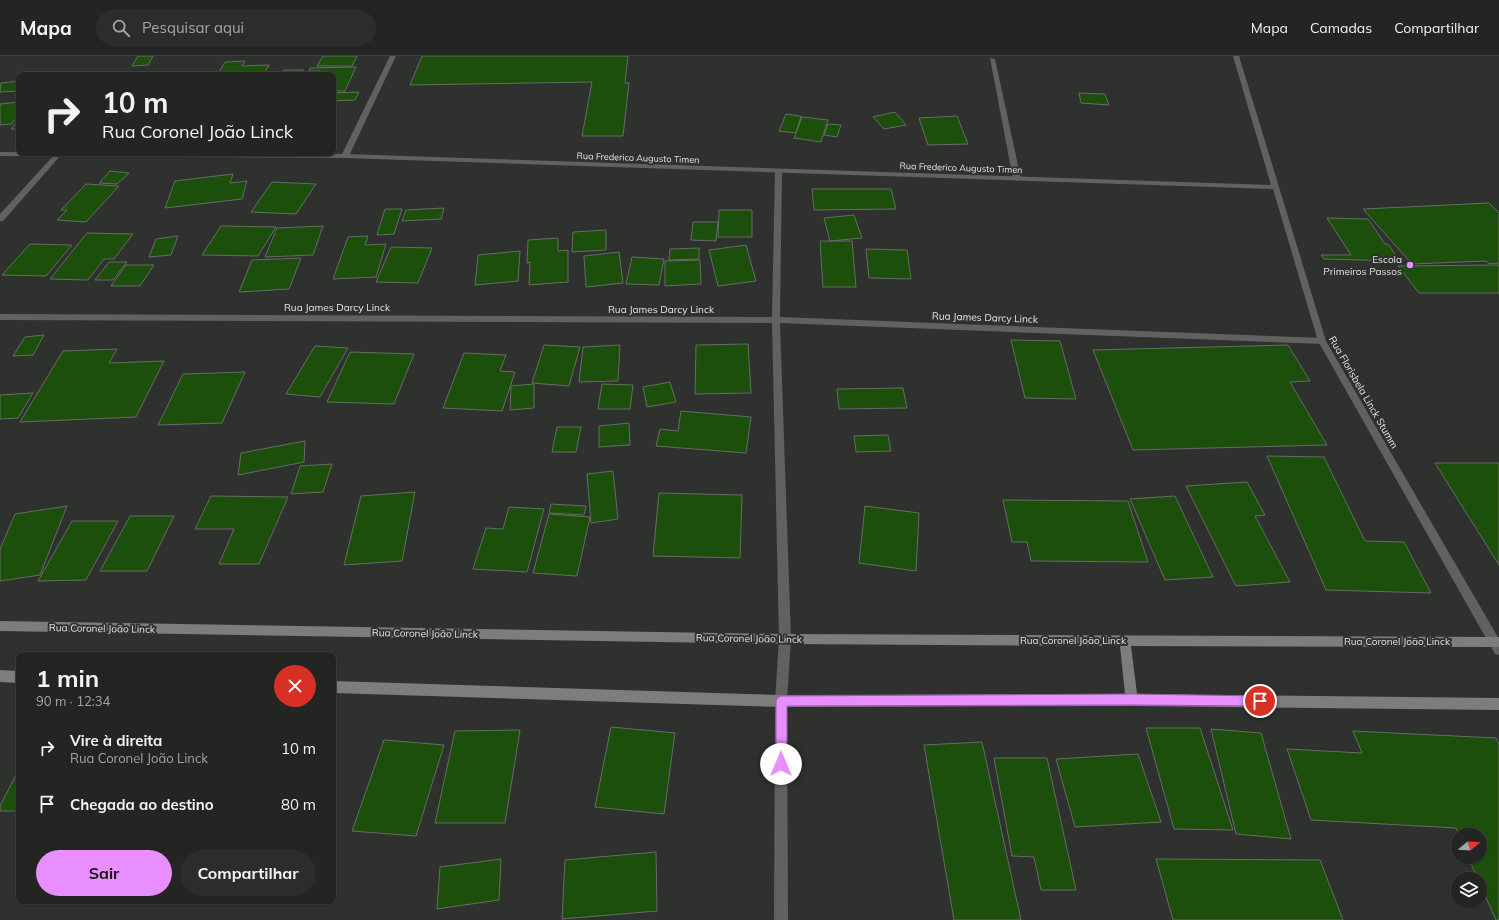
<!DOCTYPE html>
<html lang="pt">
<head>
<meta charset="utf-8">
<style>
	:root { --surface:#222522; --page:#2a2d2a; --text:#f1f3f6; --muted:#a2a5a5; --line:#3f4240; --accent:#e88eff }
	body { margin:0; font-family:Mulish,sans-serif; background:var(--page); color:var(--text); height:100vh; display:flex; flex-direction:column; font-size:15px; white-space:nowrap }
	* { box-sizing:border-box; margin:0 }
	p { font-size:13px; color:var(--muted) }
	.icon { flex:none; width:22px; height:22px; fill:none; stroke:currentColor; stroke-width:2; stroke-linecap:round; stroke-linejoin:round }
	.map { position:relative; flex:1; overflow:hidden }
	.drawer { position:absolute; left:16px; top:596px; width:320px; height:252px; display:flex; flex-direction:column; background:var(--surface); border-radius:8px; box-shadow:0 1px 3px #0004,0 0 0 1px var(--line) }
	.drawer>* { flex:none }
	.top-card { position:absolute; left:16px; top:16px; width:320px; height:84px; border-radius:8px; box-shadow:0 1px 3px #0004,0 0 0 1px var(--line); background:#222522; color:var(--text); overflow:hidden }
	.needle { width:26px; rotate:72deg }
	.tools { position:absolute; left:1451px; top:772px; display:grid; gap:8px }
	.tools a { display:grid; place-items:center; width:36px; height:36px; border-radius:50%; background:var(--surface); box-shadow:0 1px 3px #0004,0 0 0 1px var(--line); font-size:20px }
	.pin { position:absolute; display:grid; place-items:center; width:34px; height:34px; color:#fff; margin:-17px; border:2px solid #fff; border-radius:50%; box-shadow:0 1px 4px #0007 }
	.me { position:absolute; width:44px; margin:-22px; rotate:0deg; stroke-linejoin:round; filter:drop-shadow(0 0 3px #0008) }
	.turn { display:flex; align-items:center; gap:14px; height:84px; padding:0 20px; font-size:18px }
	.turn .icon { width:52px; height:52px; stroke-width:2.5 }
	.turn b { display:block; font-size:28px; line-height:34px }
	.round { display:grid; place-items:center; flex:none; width:42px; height:42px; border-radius:21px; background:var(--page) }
	.summary { display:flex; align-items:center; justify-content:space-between; height:68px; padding:0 20px }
	h1 { font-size:24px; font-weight:700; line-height:30px }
	.action { display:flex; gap:8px; margin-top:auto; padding:8px 20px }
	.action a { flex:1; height:46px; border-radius:24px; background:var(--accent); color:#111; font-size:16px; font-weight:700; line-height:46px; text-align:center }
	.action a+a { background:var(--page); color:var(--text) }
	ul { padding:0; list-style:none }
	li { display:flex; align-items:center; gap:12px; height:56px; padding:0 20px }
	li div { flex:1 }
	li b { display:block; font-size:15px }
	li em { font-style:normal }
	header { display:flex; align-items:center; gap:24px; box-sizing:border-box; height:56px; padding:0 20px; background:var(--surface); border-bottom:1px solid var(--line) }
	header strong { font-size:19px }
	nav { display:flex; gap:22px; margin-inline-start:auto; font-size:14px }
	.search { width:280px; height:36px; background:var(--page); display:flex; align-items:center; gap:10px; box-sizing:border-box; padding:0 14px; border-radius:22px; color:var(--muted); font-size:15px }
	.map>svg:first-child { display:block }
	.building { fill:#1c4f0c; stroke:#686b67 }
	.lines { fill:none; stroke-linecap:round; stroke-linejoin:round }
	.service { fill:#616260; fill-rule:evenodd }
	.minor { fill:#616260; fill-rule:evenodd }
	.tertiary { fill:#616260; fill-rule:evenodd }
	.secondary { fill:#7c7e7b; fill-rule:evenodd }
	.route { fill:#e88eff; stroke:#975ca6 }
	.poi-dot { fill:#e88eff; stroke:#2e312e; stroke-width:1.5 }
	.labels { text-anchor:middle; stroke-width:4; stroke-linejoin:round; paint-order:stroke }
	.far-street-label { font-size:9px; fill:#e3e5e3; stroke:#2e312e }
	.poi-label { font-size:10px; fill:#e3e5e3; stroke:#2e312e; text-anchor:end }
	.street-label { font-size:10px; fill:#e3e5e3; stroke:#2e312e }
</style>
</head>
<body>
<header>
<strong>Mapa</strong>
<div class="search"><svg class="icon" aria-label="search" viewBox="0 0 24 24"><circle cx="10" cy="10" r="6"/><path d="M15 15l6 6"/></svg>Pesquisar aqui</div>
<nav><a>Mapa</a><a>Camadas</a><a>Compartilhar</a></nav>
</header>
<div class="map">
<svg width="1499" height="864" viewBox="0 0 1499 864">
	<rect width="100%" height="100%" fill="#2e312e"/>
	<path class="building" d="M138 0H153L148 9 132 10Z
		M323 0H357L352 10H317Z
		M422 0H628L625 27H629L623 80H582L592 26 410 29Z
		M245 5 242 10 269 9 263 19H217L225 6Z
		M356 11 345 35H333V19H318L320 15H309L310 12Z
		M284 14H304L301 19H280Z
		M19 25V35L0 36 1 27Z
		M359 36 355 44 333 45V37Z
		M1079 37 1105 38 1109 49 1081 47Z
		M19 46V57L12 68 0 69V48Z
		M895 56 906 69 884 73 873 61Z
		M786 58 801 60 796 77 779 75Z
		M957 60 968 88 928 89 919 62Z
		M802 61 828 64 821 86 794 82Z
		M19 63V73H11Z
		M828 68 841 69 837 81 824 79Z
		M110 115 129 117 117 128 99 127Z
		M233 118 230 127 247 125 242 143 165 152 175 125Z
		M272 126 316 128 296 158 251 156Z
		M86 128 119 130 86 166 57 164 67 154H61Z
		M812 133H891L896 153 814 154Z
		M1489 147 1499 157V207L1489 208 1486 205 1412 208 1363 153Z
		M444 152 441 163 402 165 406 154Z
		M385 153H402L394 178 377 179Z
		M719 154H752V181H718Z
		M854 159 862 182 830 185 824 162Z
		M1327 162 1368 163 1385 188H1388L1400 205 1324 203 1321 199H1351Z
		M693 166H718L716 185 691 184Z
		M221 170 276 171 258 200 202 199Z
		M323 170 313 199 265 201 277 172Z
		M606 174V194L572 196 573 176Z
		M87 177 133 178 114 203H104L88 224 50 223Z
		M178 180 171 199 149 201 156 183Z
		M368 180 365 189 386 188 376 221 333 223 348 181Z
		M558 182V195L568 194V226L529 229 530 206 527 207 528 184Z
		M820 185H852L856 231H823Z
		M30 188 72 189 46 220 2 219Z
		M746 189 756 225 718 230 709 194Z
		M391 191 432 192 418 227 376 226Z
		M699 192V203L669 204 670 193Z
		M866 193 907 194 911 223 869 222Z
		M520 195 518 225 475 229 478 199Z
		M619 196 623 227 586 231 584 200Z
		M632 201 664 203 659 229 626 228Z
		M301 202 289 233 239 236 252 204Z
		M700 204 701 228 665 230V205Z
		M109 206H127L113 224H95Z
		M126 209H154L140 230H111Z
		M1499 209V237H1419L1398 210Z
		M44 279 33 299 13 300 25 281Z
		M1011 284 1060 285 1076 343 1025 342Z
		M748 288 751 337 695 338 696 289Z
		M544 289 580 291 569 330 532 327Z
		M620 289 618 325 579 326 583 291Z
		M1288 289 1310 325 1290 326 1327 389 1133 394 1093 294Z
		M315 290 348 292 320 341 286 338Z
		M117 293 109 307 164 305 136 361 20 366 63 295Z
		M350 296 414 298 394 348 327 346Z
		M464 297 506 299 500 315 515 316 502 355 443 352Z
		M245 316 222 367 158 369 183 318Z
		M670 326 676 346 647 351 643 331Z
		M534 328V352L510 354 511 330Z
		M602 328 633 329 630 353H598Z
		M903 332 907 352 839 353 837 333Z
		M33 337 18 362 0 363V339Z
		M681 355 751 361 746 397 656 390 660 373 678 375Z
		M629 367 630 389 599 391V370Z
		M557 371H581L576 396H552Z
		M888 379 891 395 856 396 854 380Z
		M305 385 304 406 238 419 241 397Z
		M1267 400 1324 401 1365 485 1404 486 1431 537 1326 534Z
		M1435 407H1499V509Z
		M332 408 323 436 291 438 300 410Z
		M613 415 618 463 591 467 587 418Z
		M1247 426 1265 459 1255 460 1290 526 1236 530 1186 430Z
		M415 436 402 505 344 509 361 440Z
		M659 437 742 439 740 502 653 500Z
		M211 440 288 441 259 508H219L234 473H195Z
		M1175 440 1213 521 1165 524 1130 443Z
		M1003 444 1128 445 1148 506 1031 505 1027 486H1012Z
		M551 448 586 450 584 459 549 457Z
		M67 450 40 519 0 525V493L15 458Z
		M865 450 919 457 916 515 859 507Z
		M509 451 544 453 527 516 473 513 486 472 503 473Z
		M549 458 590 461 577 520 533 517Z
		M130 460H174L147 515H100Z
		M72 465H118L86 524 38 525Z
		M611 671 675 677 664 758 595 751Z
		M1146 672H1200L1233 774 1174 773Z
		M1211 673 1261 677 1291 783 1236 778Z
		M520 674 505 767H435L455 675Z
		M1353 675 1496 682 1499 688V864H1496L1480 828V823H1478L1468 801H1480V779H1459L1456 772 1311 764 1287 693 1362 697Z
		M384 684 444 689 416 780 352 775Z
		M982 686 1021 864H954L924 689Z
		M1138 698 1161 766 1075 771 1056 703Z
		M994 702H1047L1076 834H1041L1034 801 1012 800Z
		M19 713V755H0V750Z
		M656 796 657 855 562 863 565 804Z
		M501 803 499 844 437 853 440 811Z
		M1156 803 1320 804 1343 864H1173Z"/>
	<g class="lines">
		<path class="service" d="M990 2 995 3 1021 123 1017 125 1013 123Z"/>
		<path class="minor" d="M390 0H396L349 100 343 101 341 100Z
			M55 98 61 99 3 165H0V158Z
			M775 114H778L782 116 780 261 1322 282 1326 285 1322 288 780 267 791 583 789 587 785 588 781 587 779 583 772 267 0 264V258L772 261Z"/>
		<path class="tertiary" d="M1233 0H1239L1326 285 1499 583V599L1495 598 1318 285 1273 133 345 102 0 100V96L345 98 1271 129Z
			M785 578 789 579 791 583 787 645 788 864H774L775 645 779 583 781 579Z"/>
		<path class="secondary" d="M0 565 785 578 1499 581V591L1131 590 1137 638 1499 642V654L1132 650 781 651 333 637V625L781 639 1125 638 1120 590 785 588 0 575Z
			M0 614 19 615V627L0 626Z"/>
	</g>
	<path class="route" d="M1132 638 1260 640 1264 641 1265 645 1264 649 1260 650 1132 649 787 650V708L785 712 781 713 777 712 776 708V645L777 642 781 640Z"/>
	<circle class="poi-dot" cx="1410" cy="209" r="4"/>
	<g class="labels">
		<g class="far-street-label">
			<text transform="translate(638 102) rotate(2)" y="3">Rua Frederico Augusto Timen</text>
			<text transform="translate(961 112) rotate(2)" y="3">Rua Frederico Augusto Timen</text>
		</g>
		<g class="poi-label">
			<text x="1402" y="207">Escola<tspan x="1402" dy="12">Primeiros Passos</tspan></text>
		</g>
		<g class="street-label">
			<text x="337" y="255">Rua James Darcy Linck</text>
			<text x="661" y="257">Rua James Darcy Linck</text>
			<text transform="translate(985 261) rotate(2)" y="4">Rua James Darcy Linck</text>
			<text transform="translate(1364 336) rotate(60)" y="4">Rua Florisbela Linck Stumm</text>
			<text transform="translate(102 572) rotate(1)" y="4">Rua Coronel João Linck</text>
			<text transform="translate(425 577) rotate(1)" y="4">Rua Coronel João Linck</text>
			<text transform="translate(749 582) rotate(1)" y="4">Rua Coronel João Linck</text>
			<text x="1073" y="588">Rua Coronel João Linck</text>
			<text x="1397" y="589">Rua Coronel João Linck</text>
		</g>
	</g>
</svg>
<div class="tools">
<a><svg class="needle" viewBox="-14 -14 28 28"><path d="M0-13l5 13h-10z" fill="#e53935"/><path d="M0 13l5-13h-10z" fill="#a2a5a5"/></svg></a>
<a><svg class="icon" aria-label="layers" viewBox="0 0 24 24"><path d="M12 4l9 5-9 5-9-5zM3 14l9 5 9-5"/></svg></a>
</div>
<div class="pin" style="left:1260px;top:645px;background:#d93025"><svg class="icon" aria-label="arrive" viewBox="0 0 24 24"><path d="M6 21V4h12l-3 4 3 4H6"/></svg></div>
<svg class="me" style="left:781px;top:708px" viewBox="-20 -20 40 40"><circle r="19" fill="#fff"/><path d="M0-13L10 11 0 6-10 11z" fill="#e88eff"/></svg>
<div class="top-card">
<div class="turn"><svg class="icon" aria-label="right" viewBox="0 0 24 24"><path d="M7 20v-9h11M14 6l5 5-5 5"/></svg><div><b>10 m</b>Rua Coronel João Linck</div></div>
</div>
<section class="drawer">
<div class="summary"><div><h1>1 min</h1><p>90 m · 12:34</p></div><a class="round" style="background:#d93025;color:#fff"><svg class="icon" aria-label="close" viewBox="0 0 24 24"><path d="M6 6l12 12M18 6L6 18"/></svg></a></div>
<ul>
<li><svg class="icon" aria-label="right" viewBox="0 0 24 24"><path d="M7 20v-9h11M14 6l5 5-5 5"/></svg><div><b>Vire à direita</b><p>Rua Coronel João Linck</p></div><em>10 m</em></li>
<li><svg class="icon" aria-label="arrive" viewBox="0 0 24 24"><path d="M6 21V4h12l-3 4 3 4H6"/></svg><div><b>Chegada ao destino</b></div><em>80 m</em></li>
</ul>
<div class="action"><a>Sair</a><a>Compartilhar</a></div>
</section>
</div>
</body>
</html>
